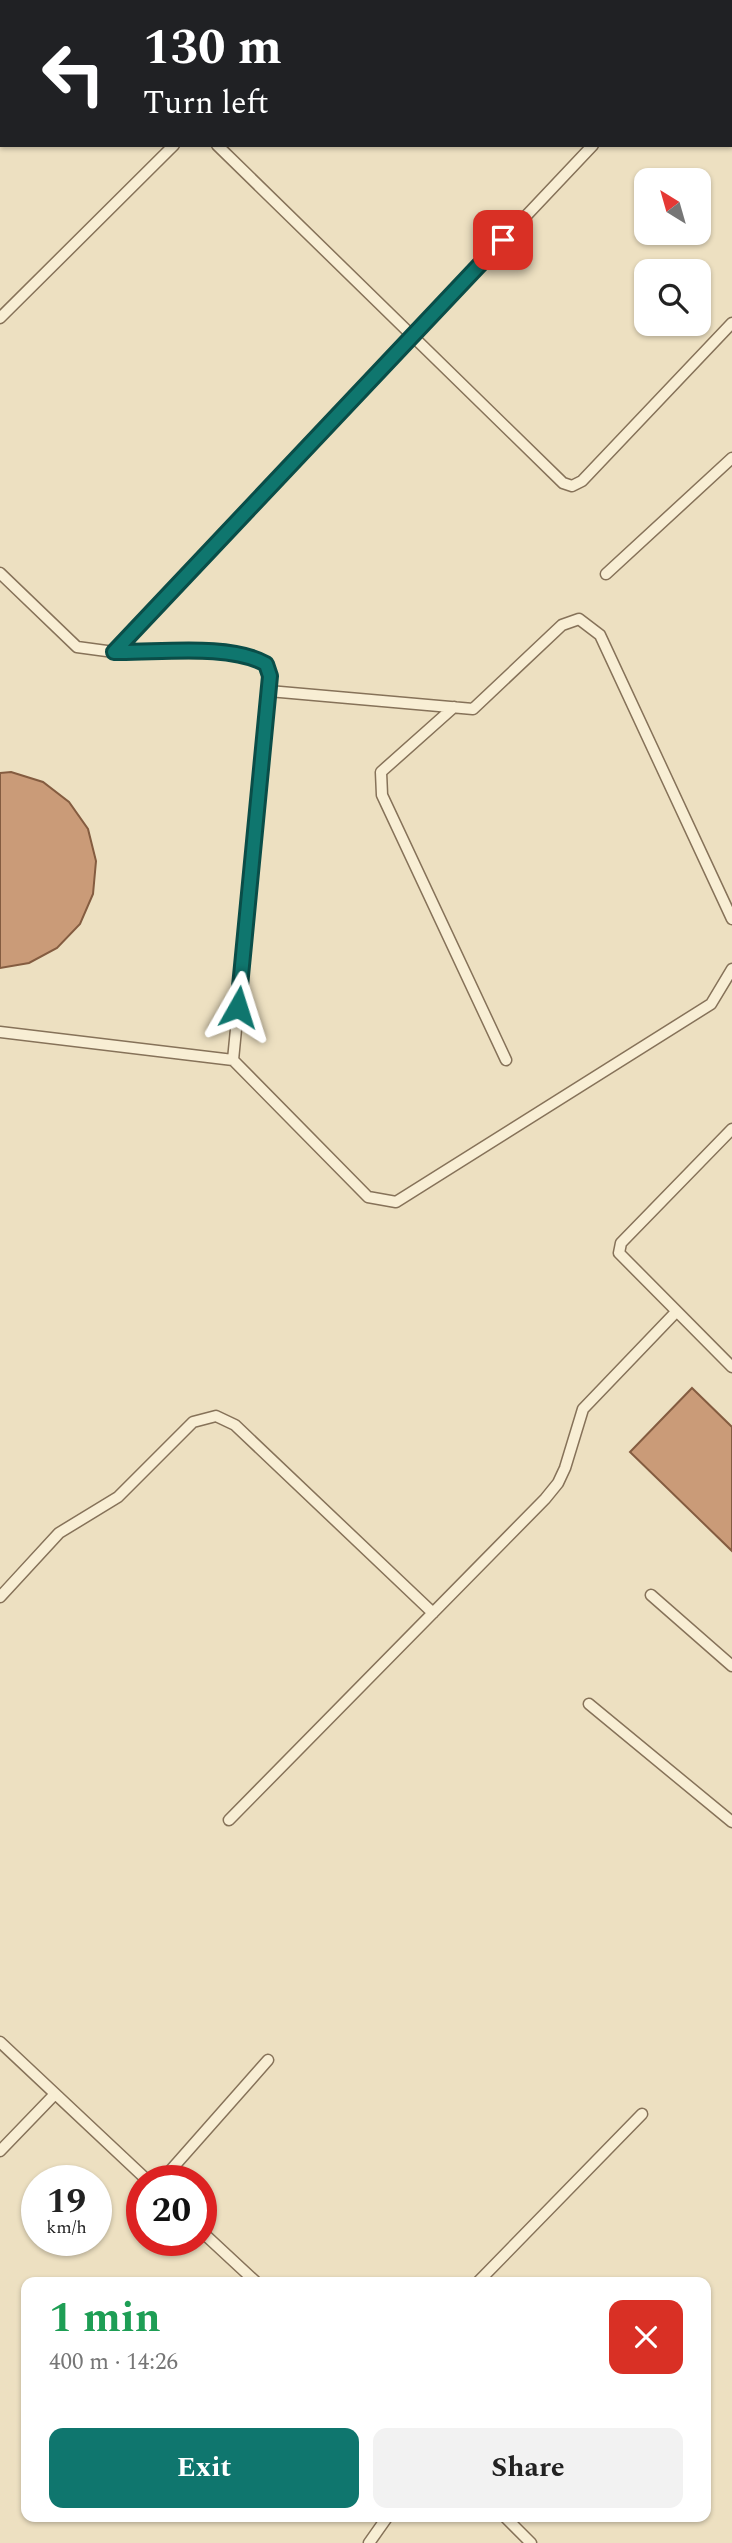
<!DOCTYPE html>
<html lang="en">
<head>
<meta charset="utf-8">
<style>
	:root { --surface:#fff; --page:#f2f2f2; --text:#222; --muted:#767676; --accent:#0f766e }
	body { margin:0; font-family:Spectral,serif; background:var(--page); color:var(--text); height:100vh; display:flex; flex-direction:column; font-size:26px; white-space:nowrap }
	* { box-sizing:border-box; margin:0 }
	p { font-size:23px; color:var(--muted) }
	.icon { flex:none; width:38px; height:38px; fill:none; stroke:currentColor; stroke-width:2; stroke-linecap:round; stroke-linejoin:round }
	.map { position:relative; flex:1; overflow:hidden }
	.sheet { position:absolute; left:21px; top:2277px; width:690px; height:245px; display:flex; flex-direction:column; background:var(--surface); border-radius:14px; box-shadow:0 2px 5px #0004 }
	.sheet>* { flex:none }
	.guide { position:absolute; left:0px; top:0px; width:733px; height:147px; box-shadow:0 2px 5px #0004; background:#202124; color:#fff; overflow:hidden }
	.needle { width:46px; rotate:323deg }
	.controls { position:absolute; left:634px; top:168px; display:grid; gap:14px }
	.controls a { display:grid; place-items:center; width:77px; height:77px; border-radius:14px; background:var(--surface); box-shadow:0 2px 5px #0004; font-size:35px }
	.speed { position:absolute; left:21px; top:2165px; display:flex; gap:14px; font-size:35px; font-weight:700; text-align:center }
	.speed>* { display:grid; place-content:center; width:91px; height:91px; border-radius:50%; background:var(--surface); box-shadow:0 2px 5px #0004; line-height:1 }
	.speed small { font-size:18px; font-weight:400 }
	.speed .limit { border:10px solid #d22; background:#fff; color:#111 }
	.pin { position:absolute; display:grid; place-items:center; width:60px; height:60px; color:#fff; margin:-30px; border-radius:14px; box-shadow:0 4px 10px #0006 }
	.me { position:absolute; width:77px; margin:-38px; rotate:6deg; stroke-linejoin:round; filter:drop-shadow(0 0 5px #0008) }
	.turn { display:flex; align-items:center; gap:24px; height:147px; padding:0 28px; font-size:32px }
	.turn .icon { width:91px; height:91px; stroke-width:2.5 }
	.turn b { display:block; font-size:49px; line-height:60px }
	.round { display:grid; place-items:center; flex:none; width:74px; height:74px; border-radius:14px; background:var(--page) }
	.head { display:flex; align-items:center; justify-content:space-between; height:119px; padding:0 28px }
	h1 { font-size:42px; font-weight:700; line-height:52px; color:#1e9e55 }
	.primary-button { display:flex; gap:14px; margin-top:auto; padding:14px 28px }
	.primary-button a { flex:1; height:80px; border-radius:14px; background:var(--accent); color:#fff; font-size:28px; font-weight:700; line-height:80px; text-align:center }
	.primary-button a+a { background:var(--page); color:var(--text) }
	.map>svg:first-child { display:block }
	.building { fill:#ca9b78; stroke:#845c40; stroke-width:2 }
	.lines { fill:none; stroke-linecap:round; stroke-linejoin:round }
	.lane-casing { stroke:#867259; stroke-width:13 }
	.lane { stroke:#f8eed4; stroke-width:10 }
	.route-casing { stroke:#0a4d48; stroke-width:18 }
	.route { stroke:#0f766e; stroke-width:12 }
</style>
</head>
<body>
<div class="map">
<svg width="732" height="2543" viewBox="0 0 732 2543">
	<rect width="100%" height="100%" fill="#ede0c1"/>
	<path class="building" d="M11 772 43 782 69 802 88 829 96 861 93 894 80 924 57 948 29 963 0 968V773Z
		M692 1388 732 1427V1551L630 1452Z"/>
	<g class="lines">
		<defs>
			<path id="lane" d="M256 0 258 2
				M559 0 561 2
				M10 2 12 0
				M170 2 174 0
				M299 2 300 0
				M699 2 701 0
				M0 12 2 10
				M0 115 2 114
				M217 145 563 483 572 486 582 481 732 323
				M0 318 174 145
				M0 573 77 647 114 652 216 653 252 656 266 664 270 676 269 691 233 1060
				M606 574 732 458
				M114 652 593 145
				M269 691 473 709 562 625 579 619 600 635 732 919
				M454 707 381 772 382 795 506 1060
				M0 1032 233 1060 368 1197 396 1202 711 1004 732 969
				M732 1129 621 1243 619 1253 732 1367
				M651 1595 732 1666
				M0 1597 59 1533 118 1497 193 1422 216 1416 235 1425 433 1613
				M589 1704 732 1822
				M229 1820 545 1499 558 1483 565 1468 583 1409 676 1312
				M0 2042 147 2180
				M0 2151 55 2094
				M162 2180 268 2060
				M201 2231 256 2282
				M478 2282 642 2114
				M504 2516 531 2543
				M369 2543 388 2516"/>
		</defs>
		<use href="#lane" class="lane-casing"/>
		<use href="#lane" class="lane"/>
	</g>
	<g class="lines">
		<defs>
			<path id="route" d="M238 1007 270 676 266 664C229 643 158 653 114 652L503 240"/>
		</defs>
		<use href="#route" class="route-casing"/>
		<use href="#route" class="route"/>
	</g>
</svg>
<div class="controls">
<a><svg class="needle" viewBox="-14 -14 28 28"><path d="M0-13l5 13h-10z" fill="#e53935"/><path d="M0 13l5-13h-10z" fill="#767676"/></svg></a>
<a><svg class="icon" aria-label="search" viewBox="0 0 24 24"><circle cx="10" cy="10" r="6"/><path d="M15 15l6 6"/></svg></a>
</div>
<div class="speed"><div>19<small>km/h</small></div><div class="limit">20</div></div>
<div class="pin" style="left:503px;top:240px;background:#d93025"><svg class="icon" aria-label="arrive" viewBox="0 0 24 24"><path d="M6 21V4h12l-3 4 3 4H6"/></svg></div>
<svg class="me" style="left:238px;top:1007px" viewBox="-20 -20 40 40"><path d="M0-17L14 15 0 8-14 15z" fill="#0f766e" stroke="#fff" stroke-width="4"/></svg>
<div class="guide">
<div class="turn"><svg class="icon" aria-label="left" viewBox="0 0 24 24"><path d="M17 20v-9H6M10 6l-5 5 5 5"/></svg><div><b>130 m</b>Turn left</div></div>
</div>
<section class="sheet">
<div class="head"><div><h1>1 min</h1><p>400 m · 14:26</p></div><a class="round" style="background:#d93025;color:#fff"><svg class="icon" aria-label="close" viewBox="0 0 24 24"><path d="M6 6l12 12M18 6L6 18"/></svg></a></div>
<div class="primary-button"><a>Exit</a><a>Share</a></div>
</section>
</div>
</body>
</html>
